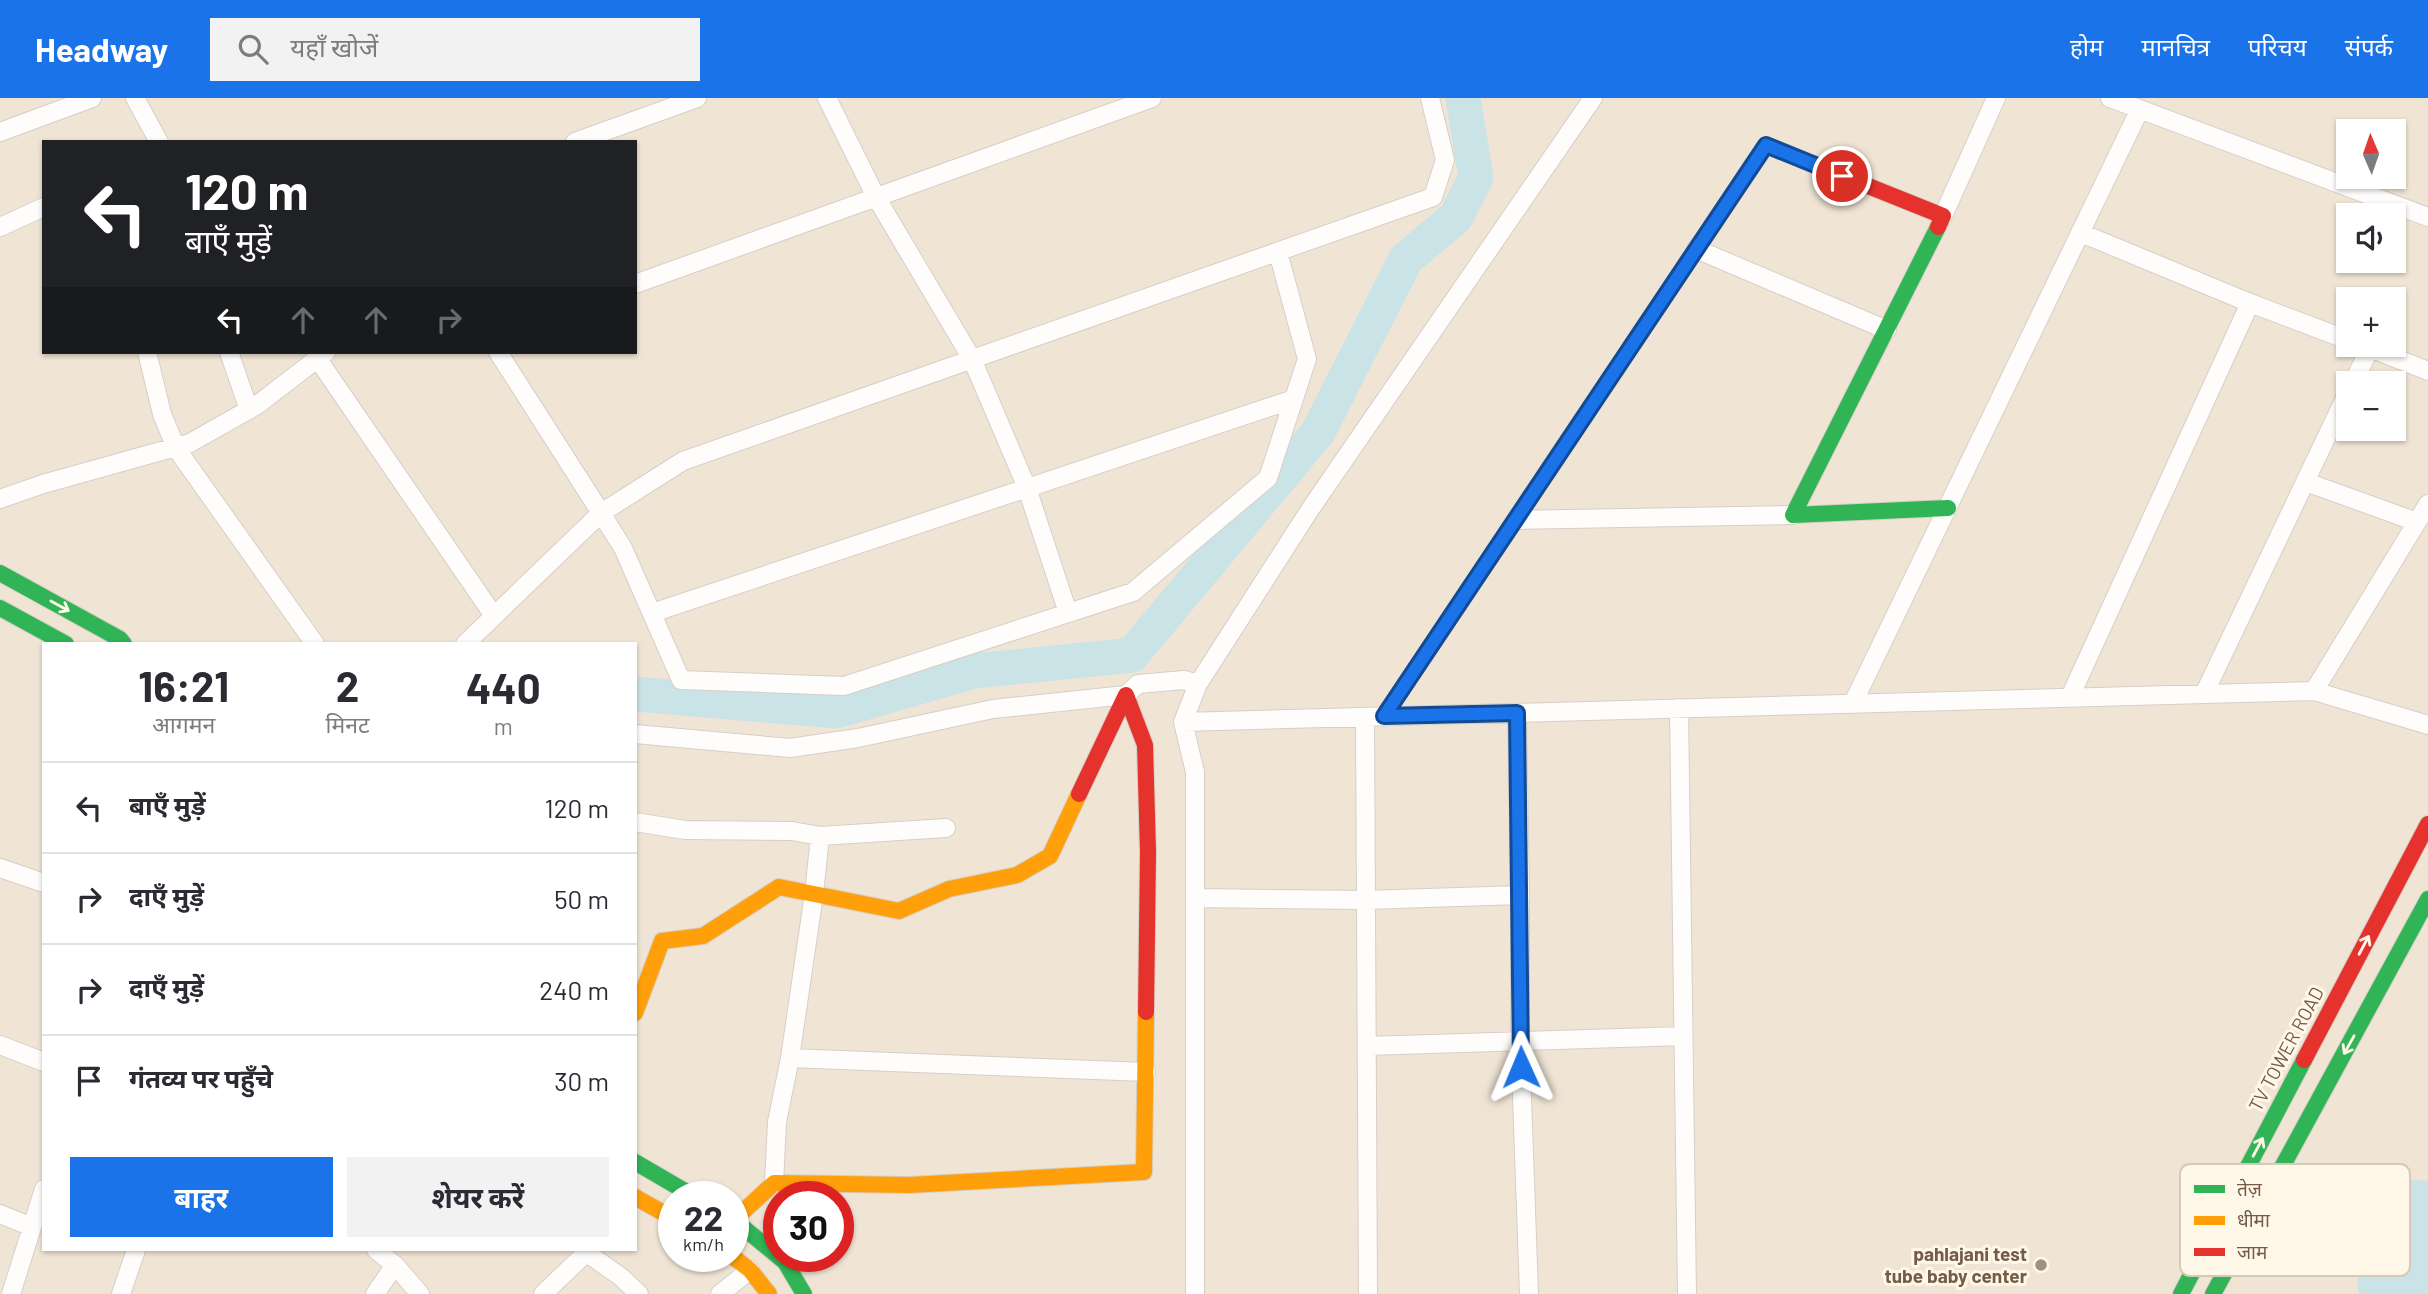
<!DOCTYPE html>
<html lang="hi">
<head>
<meta charset="utf-8">
<style>
	:root { --surface:#fff; --page:#f2f2f3; --text:#2b2b33; --muted:#7c7c81; --line:#e1e1e2; --accent:#1a73e8 }
	body { margin:0; font-family:Barlow,"Noto Sans Devanagari",sans-serif; background:var(--page); color:var(--text); height:100vh; display:flex; flex-direction:column; font-size:26px; white-space:nowrap }
	* { box-sizing:border-box; margin:0 }
	p { font-size:23px; color:var(--muted) }
	.icon { flex:none; width:38px; height:38px; fill:none; stroke:currentColor; stroke-width:2; stroke-linecap:round; stroke-linejoin:round }
	.map { position:relative; flex:1; overflow:hidden }
	.details { position:absolute; left:42px; top:544px; width:595px; height:609px; display:flex; flex-direction:column; background:var(--surface); border-radius:0px; box-shadow:0 2px 5px #0004 }
	.details>* { flex:none }
	.top-card { position:absolute; left:42px; top:42px; width:595px; height:214px; border-radius:0px; box-shadow:0 2px 5px #0004; background:#202124; color:#fff; overflow:hidden }
	.needle { width:46px; rotate:358deg }
	.tools { position:absolute; left:2336px; top:21px; display:grid; gap:14px }
	.tools a { display:grid; place-items:center; width:70px; height:70px; border-radius:0px; background:var(--surface); box-shadow:0 2px 5px #0004; font-size:35px }
	.speed { position:absolute; left:658px; top:1083px; display:flex; gap:14px; font-size:35px; font-weight:700; text-align:center }
	.speed>* { display:grid; place-content:center; width:91px; height:91px; border-radius:50%; background:var(--surface); box-shadow:0 2px 5px #0004; line-height:1 }
	.speed small { font-size:18px; font-weight:400 }
	.speed .limit { border:10px solid #d22; background:#fff; color:#111 }
	.pin { position:absolute; display:grid; place-items:center; width:60px; height:60px; color:#fff; margin:-30px; border:4px solid #fff; border-radius:50%; box-shadow:0 2px 7px #0007 }
	.me { position:absolute; width:77px; margin:-38px; rotate:359deg; stroke-linejoin:round; filter:drop-shadow(0 0 5px #0008) }
	.turn { display:flex; align-items:center; gap:24px; height:147px; padding:0 28px; font-size:32px }
	.turn .icon { width:91px; height:91px; stroke-width:2.5 }
	.turn b { display:block; font-size:49px; line-height:60px }
	.lanes { display:flex; align-items:center; height:66px; padding:0 28px; background:#0003; justify-content:center; gap:35px; direction:ltr }
	.lanes .off { opacity:.35 }
	.eta { display:flex; justify-content:space-evenly; align-items:center; height:119px; text-align:center }
	.eta b { font-size:42px; font-weight:700; line-height:49px }
	.action { display:flex; gap:14px; margin-top:auto; padding:14px 28px }
	.action a { flex:1; height:80px; border-radius:0px; background:var(--accent); color:#fff; font-size:28px; font-weight:700; line-height:80px; text-align:center }
	.action a+a { background:var(--page); color:var(--text) }
	ul { padding:0; list-style:none }
	li { display:flex; align-items:center; gap:21px; height:91px; padding:0 28px; border-top:2px solid var(--line) }
	li div { flex:1 }
	li b { display:block; font-size:26px }
	li em { font-style:normal }
	header { display:flex; align-items:center; gap:42px; box-sizing:border-box; height:98px; padding:0 35px; background:var(--accent); color:#fff }
	header strong { font-size:33px }
	nav { display:flex; gap:38px; margin-inline-start:auto; font-size:24px }
	.search { width:490px; height:63px; background:var(--page); display:flex; align-items:center; gap:18px; box-sizing:border-box; padding:0 24px; border-radius:0px; color:var(--muted); font-size:26px }
	.map>svg:first-child { display:block }
	.residential { fill:#f0e5d5; fill-rule:evenodd }
	.water { fill:#cae3e7 }
	.lines { fill:none; stroke-linecap:round; stroke-linejoin:round }
	.river { stroke:#cae3e7; stroke-width:35 }
	.street-casing { stroke:#d6cfc7; stroke-width:20 }
	.fast-casing { stroke:#d6cfc6; stroke-width:18 }
	.slow-casing { stroke:#d6cfc6; stroke-width:18 }
	.jam-casing { stroke:#d6cfc6; stroke-width:18 }
	.street { stroke:#fefdfc; stroke-width:18 }
	.fast { stroke:#30b455; stroke-width:16 }
	.slow { stroke:#ff9f0a; stroke-width:16 }
	.jam { stroke:#e5322d; stroke-width:16 }
	.oneway { stroke:#fff8e9 }
	.route-casing { stroke:#114b97; stroke-width:18 }
	.route { stroke:#1a73e8; stroke-width:12 }
	.poi-dot { fill:#a29080; stroke:#fff8e9; stroke-width:2.5 }
	.labels { text-anchor:middle; stroke-width:6; stroke-linejoin:round; paint-order:stroke }
	.street-label { font-size:19px; fill:#755b48; stroke:#fff8e9 }
	.poi-label { font-size:19px; font-weight:bold; fill:#755b48; stroke:#fff8e9; text-anchor:end }
	.key { fill:#fff8e9; stroke:#d6c9b9; stroke-width:2 }
	.key-label { font-size:19px; fill:#755b48 }
</style>
</head>
<body>
<header>
<strong>Headway</strong>
<div class="search"><svg class="icon" aria-label="search" viewBox="0 0 24 24"><circle cx="10" cy="10" r="6"/><path d="M15 15l6 6"/></svg>यहाँ खोजें</div>
<nav><a>होम</a><a>मानचित्र</a><a>परिचय</a><a>संपर्क</a></nav>
</header>
<div class="map">
<svg width="2428" height="1196" viewBox="0 0 2428 1196">
	<rect width="100%" height="100%" fill="#f7f2e8"/>
	<path class="residential" d="M0 0H2428V1196H0ZM2348 33H2394V79H2348ZM44 44H635V254H44ZM2348 117H2394V163H2348ZM2348 201H2394V247H2348ZM2348 285H2394V331H2348ZM44 546H635V1152H44ZM674 1099H733V1158H674ZM779 1099H838V1158H779Z"/>
	<path class="water" d="M2397 1080 2428 1083V1196H2359L2357 1183 2364 1115Z"/>
	<g class="lines">
		<path class="river" d="M635 596 836 613 975 573 1132 557 1318 334 1406 161 1456 119 1476 79 1463 0"/>
		<defs>
			<path id="street" d="M135 0 159 44
				M827 0 876 99 972 261 1027 390 1068 515
				M2110 0 2428 119
				M0 34 92 0
				M575 44 697 0
				M1943 118 1996 0
				M0 129 44 109
				M1696 151 1887 232
				M635 186 1152 0
				M2250 205 2348 242
				M2370 250 2428 273
				M147 254 162 316 176 350 315 546
				M229 254 249 312
				M498 254 601 415 683 363 1433 99 1445 62 1430 0
				M317 260 494 518
				M2353 285 2370 250 2360 247
				M2306 384 2417 424
				M0 401 43 386 190 345 257 307 326 254
				M1516 422 1793 417
				M652 515 1294 301
				M465 546 601 415 623 450 681 582 844 588 1133 494 1268 380 1307 261 1278 154
				M2314 593 2428 406
				M2204 596 2348 294
				M2070 599 2250 205 2081 135
				M1853 605 2140 11
				M1679 610 1687 1196
				M1365 619 1368 1196
				M1183 624 2314 593 2428 627
				M635 636 790 650 858 640 993 611 1126 597 1138 586 1184 582 1198 586
				M635 724 685 732 792 733 820 738 814 796 790 960 777 1024 774 1085
				M820 738 946 730
				M0 770 44 785
				M1520 797V943L1529 1196
				M1195 800 1366 802 1520 797 1517 615
				M0 947 44 964
				M1367 948 1683 938
				M790 960 1146 974
				M0 1116 32 1129
				M587 1155 621 1179 639 1196
				M395 1167 420 1196
				M11 1196 44 1091
				M121 1196 136 1152
				M375 1196 395 1167 376 1152
				M543 1196 589 1152
				M720 1196 750 1172
				M1195 1196V674L1183 624 1198 586 1311 410 1593 0"/>
			<path id="fast" d="M1938 129 1793 417 1948 410
				M0 475 120 541 124 546
				M0 510 66 546
				M635 1064 695 1099
				M733 1121 785 1164 804 1196
				M2181 1196 2304 962
				M2213 1196 2428 801"/>
			<path id="slow" d="M1384 618 1716 121
				M635 915 662 843 703 838 779 789 899 813 949 791 1017 777 1050 758 1079 696
				M635 1099 674 1121
				M734 1122 774 1085 909 1087 1144 1074 1146 914
				M732 1158 750 1172 769 1196"/>
			<path id="jam" d="M1716 121 1766 47 1943 118 1938 129
				M1079 696 1126 597 1145 647 1148 754 1146 914
				M2304 962 2428 726"/>
		</defs>
		<use href="#street" class="street-casing"/>
		<use href="#fast" class="fast-casing"/>
		<use href="#slow" class="slow-casing"/>
		<use href="#jam" class="jam-casing"/>
		<use href="#street" class="street"/>
		<use href="#fast" class="fast"/>
		<use href="#slow" class="slow"/>
		<use href="#jam" class="jam"/>
	</g>
	<defs><path id="oneway-shaft" d="M-6 0H5M1.5-3L5.5 0L1.5 3" fill="none" stroke-width="1.6" stroke-linecap="round" stroke-linejoin="round" transform="scale(1.75)"/></defs>
	<g class="oneway">
		<use href="#oneway-shaft" transform="translate(60 508) rotate(29)"/>
		<use href="#oneway-shaft" transform="translate(2364 847) rotate(-62)"/>
		<use href="#oneway-shaft" transform="translate(2349 947) rotate(119)"/>
		<use href="#oneway-shaft" transform="translate(2258 1049) rotate(-62)"/>
	</g>
	<g class="lines">
		<defs>
			<path id="route" d="M1521 969 1517 615 1384 618 1766 47 1842 78"/>
		</defs>
		<use href="#route" class="route-casing"/>
		<use href="#route" class="route"/>
	</g>
	<circle class="poi-dot" cx="2041" cy="1167" r="7"/>
	<g class="labels">
		<g class="street-label">
			<text transform="translate(2286 951) rotate(-62)" y="7">TV TOWER ROAD</text>
		</g>
		<g class="poi-label">
			<text x="2027" y="1163">pahlajani test<tspan x="2027" dy="22">tube baby center</tspan></text>
		</g>
	</g>
	<rect x="2180" y="1066" width="230" height="112" rx="10" class="key"/>
	<rect x="2194" y="1087" width="31" height="8" fill="#30b455"/>
	<rect x="2194" y="1118" width="31" height="9" fill="#ff9f0a"/>
	<rect x="2194" y="1150" width="31" height="8" fill="#e5322d"/>
	<g class="key-label">
		<text x="2237" y="1098">तेज़</text>
		<text x="2237" y="1129">धीमा</text>
		<text x="2237" y="1161">जाम</text>
	</g>
</svg>
<div class="tools">
<a><svg class="needle" viewBox="-14 -14 28 28"><path d="M0-13l5 13h-10z" fill="#e53935"/><path d="M0 13l5-13h-10z" fill="#7c7c81"/></svg></a>
<a><svg class="icon" aria-label="sound" viewBox="0 0 24 24"><path d="M4 9h4l5-4v14l-5-4H4zM17 9q2 3 0 6"/></svg></a>
<a>+</a>
<a>−</a>
</div>
<div class="speed"><div>22<small>km/h</small></div><div class="limit">30</div></div>
<div class="pin" style="left:1842px;top:78px;background:#d93025"><svg class="icon" aria-label="arrive" viewBox="0 0 24 24"><path d="M6 21V4h12l-3 4 3 4H6"/></svg></div>
<svg class="me" style="left:1521px;top:969px" viewBox="-20 -20 40 40"><path d="M0-17L14 15 0 8-14 15z" fill="#1a73e8" stroke="#fff" stroke-width="4"/></svg>
<div class="top-card">
<div class="turn"><svg class="icon" aria-label="left" viewBox="0 0 24 24"><path d="M17 20v-9H6M10 6l-5 5 5 5"/></svg><div><b>120 m</b>बाएँ मुड़ें</div></div>
<div class="lanes"><svg class="icon" aria-label="left" viewBox="0 0 24 24"><path d="M17 20v-9H6M10 6l-5 5 5 5"/></svg><svg class="icon off" aria-label="ahead" viewBox="0 0 24 24"><path d="M12 20V5M6 11l6-6 6 6"/></svg><svg class="icon off" aria-label="ahead" viewBox="0 0 24 24"><path d="M12 20V5M6 11l6-6 6 6"/></svg><svg class="icon off" aria-label="right" viewBox="0 0 24 24"><path d="M7 20v-9h11M14 6l5 5-5 5"/></svg></div>
</div>
<section class="details">
<div class="eta">
<div><b>16:21</b><p>आगमन</p></div>
<div><b>2</b><p>मिनट</p></div>
<div><b>440</b><p>m</p></div>
</div>
<ul>
<li><svg class="icon" aria-label="left" viewBox="0 0 24 24"><path d="M17 20v-9H6M10 6l-5 5 5 5"/></svg><div><b>बाएँ मुड़ें</b></div><em>120 m</em></li>
<li><svg class="icon" aria-label="right" viewBox="0 0 24 24"><path d="M7 20v-9h11M14 6l5 5-5 5"/></svg><div><b>दाएँ मुड़ें</b></div><em>50 m</em></li>
<li><svg class="icon" aria-label="right" viewBox="0 0 24 24"><path d="M7 20v-9h11M14 6l5 5-5 5"/></svg><div><b>दाएँ मुड़ें</b></div><em>240 m</em></li>
<li><svg class="icon" aria-label="arrive" viewBox="0 0 24 24"><path d="M6 21V4h12l-3 4 3 4H6"/></svg><div><b>गंतव्य पर पहुँचे</b></div><em>30 m</em></li>
</ul>
<div class="action"><a>बाहर</a><a>शेयर करें</a></div>
</section>
</div>
</body>
</html>
